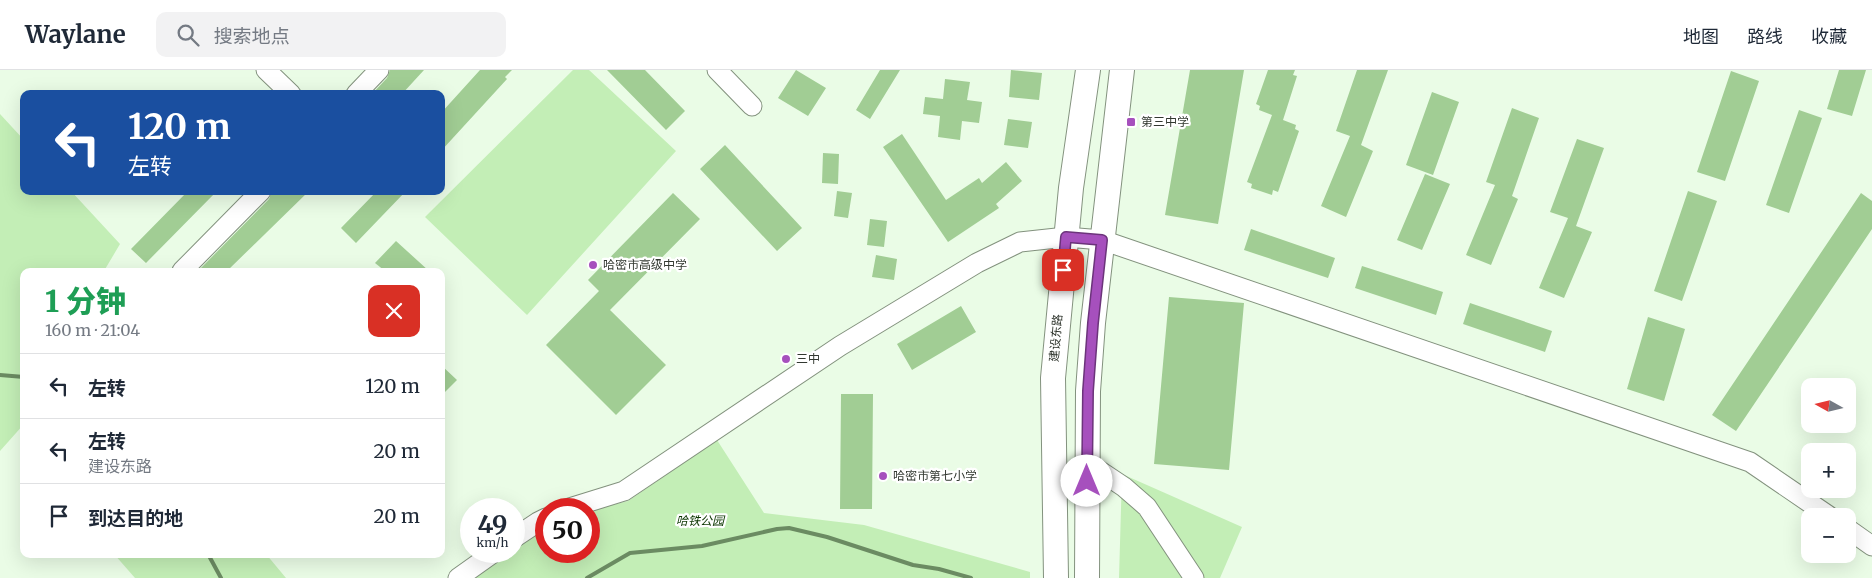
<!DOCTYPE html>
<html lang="zh">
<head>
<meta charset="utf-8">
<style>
	:root { --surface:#fff; --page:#f2f2f3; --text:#1f2937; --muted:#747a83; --line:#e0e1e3 }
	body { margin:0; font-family:Merriweather,"Noto Sans SC",serif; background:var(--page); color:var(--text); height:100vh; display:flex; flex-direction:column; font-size:19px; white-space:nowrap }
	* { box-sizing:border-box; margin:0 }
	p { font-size:16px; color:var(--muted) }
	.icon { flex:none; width:28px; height:28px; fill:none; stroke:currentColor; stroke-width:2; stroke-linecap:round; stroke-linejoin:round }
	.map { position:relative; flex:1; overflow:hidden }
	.side { position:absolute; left:20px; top:198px; width:425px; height:290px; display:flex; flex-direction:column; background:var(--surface); border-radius:10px; box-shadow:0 5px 20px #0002 }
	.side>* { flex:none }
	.hud { position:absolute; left:20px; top:20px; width:425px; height:105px; border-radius:10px; box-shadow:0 5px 20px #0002; background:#1a4fa0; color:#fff; overflow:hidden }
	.needle { width:32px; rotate:278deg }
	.buttons { position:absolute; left:1801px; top:308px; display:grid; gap:10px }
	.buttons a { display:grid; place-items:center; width:55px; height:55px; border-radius:10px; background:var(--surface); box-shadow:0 5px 20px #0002; font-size:25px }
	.speed { position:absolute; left:460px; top:428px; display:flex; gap:10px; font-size:25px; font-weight:700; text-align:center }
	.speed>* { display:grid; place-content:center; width:65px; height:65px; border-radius:50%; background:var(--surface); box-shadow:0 5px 20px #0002; line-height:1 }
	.speed small { font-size:12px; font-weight:400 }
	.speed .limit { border:8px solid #d22; background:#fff; color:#111 }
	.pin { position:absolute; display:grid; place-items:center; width:42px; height:42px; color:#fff; margin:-21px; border-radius:10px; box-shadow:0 2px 8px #0006 }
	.me { position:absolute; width:55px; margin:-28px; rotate:0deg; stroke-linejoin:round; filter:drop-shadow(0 0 4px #0008) }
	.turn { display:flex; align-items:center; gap:18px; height:105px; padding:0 25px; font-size:22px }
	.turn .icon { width:65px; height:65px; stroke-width:2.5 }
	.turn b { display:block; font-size:35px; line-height:42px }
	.round { display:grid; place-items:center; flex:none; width:52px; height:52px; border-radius:10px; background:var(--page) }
	.overview { display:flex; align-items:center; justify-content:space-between; height:85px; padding:0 25px }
	h1 { font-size:30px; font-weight:800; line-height:38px; color:#1e9e55 }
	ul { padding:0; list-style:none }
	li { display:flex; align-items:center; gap:15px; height:65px; padding:0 25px; border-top:1px solid var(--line) }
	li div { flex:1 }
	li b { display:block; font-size:19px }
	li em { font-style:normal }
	header { display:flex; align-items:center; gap:30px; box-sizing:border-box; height:70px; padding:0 25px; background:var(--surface); border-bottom:1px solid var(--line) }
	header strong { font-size:24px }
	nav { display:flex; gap:28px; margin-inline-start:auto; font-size:18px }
	.search { width:350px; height:45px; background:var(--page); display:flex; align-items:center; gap:12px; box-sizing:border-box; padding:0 18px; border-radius:10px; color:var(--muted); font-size:19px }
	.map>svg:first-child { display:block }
	.green { fill:#c3eeb6 }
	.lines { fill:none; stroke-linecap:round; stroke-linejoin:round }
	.stream { stroke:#6b8b62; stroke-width:4 }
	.building { fill:#a1cd94 }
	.minor-casing { stroke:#83927e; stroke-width:21 }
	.major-casing { stroke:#83927e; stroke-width:26 }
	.minor { stroke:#fff; stroke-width:19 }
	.major { stroke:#fff; stroke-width:24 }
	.route-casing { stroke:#6c347b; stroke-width:12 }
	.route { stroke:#a650bd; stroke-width:9 }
	.poi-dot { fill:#a650bd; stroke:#fff; stroke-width:2 }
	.labels { text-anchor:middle; stroke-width:4.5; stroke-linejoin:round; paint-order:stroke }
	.poi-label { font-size:12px; fill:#323830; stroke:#fff; text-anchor:start }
	.street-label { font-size:12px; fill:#323830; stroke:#fff }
	.park-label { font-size:12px; font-style:italic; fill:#0c3600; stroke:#fff }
</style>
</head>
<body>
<header>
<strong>Waylane</strong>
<div class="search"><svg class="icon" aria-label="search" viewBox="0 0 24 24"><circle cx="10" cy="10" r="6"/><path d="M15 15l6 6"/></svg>搜索地点</div>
<nav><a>地图</a><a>路线</a><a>收藏</a></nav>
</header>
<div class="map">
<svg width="1872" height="508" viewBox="0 0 1872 508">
	<rect width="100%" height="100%" fill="#eafce6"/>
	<path class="green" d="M573 0H589L676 81 527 245 425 147Z
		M0 44 24 70V121H71L120 174 104 201H24V354L0 381Z
		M717 370 764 443 864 455 1030 502V508H472L510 481H514V479L546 457V481H589V441L628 431Z
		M1122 404 1242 457 1220 508H1119Z
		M114 484H266L286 508H135Z"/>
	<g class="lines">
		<path class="stream" d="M0 305 24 307
			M208 484 221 508
			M587 508 630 483 702 476 777 459 789 458 827 467 913 495 939 499 971 508"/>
	</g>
	<path class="building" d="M390 0H424L402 24H372L387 8Z
		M480 0H512L505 7 507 9 441 81V43Z
		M607 0H645L685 41 666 60Z
		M796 0 826 18 808 46 778 28Z
		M880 0H900L870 49 856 40Z
		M1011 0 1042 3 1039 30 1009 27Z
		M1190 0H1244L1218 154 1165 145Z
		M1268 0H1295L1293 5 1297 6 1283 50 1296 55 1295 59 1299 61 1278 122 1273 120 1272 125 1251 118 1252 114 1247 112 1272 45 1259 40 1260 36 1256 34Z
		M1357 0H1388L1361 75 1373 81 1346 147 1321 136 1350 66 1336 61Z
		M1839 0H1866L1852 46 1827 39Z
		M1731 1 1759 11 1725 111 1697 102Z
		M945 9 970 12 967 30 982 32 979 53 962 51 960 70 938 67 940 46 923 44 925 27 943 29Z
		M1432 22 1459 32 1433 105 1406 95Z
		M1512 38 1539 48 1512 126 1518 129 1491 195 1466 185 1495 115 1486 112Z
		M1799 40 1822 48 1789 143 1766 135Z
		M1008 49 1032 52 1028 78 1004 75Z
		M902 64 946 130 979 108 982 113 1006 92 1022 111 996 134 999 138 948 172 883 77Z
		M1577 69 1604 78 1576 156 1592 162 1564 228 1539 218 1568 148 1550 142Z
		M725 75 802 158 777 181 700 99Z
		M823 83 839 84 838 114 822 113Z
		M1425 104 1450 114 1422 180 1397 170Z
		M188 121H217L146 193 131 179Z
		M272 121H309L227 201H198L269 129Z
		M377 121H406L356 173 341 158Z
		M837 121 852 123 848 148 834 146Z
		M1688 121 1717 131 1682 231 1654 221Z
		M673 123 700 149 610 240 666 295 616 345 546 275 599 221 588 210Z
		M1861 123 1872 131V159L1736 361 1712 345Z
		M870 149 887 151 884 177 867 175Z
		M1251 159 1335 188 1328 208 1244 180Z
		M396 171 429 201H385L375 193Z
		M876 185 897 189 894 210 872 207Z
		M1362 196 1443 222 1436 245 1355 218Z
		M1169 227 1244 233 1229 400 1154 394Z
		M1470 233 1552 261 1545 282 1463 254Z
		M961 236 976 262 912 300 897 274Z
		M1648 247 1685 259 1664 331 1627 319Z
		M441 295 457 310 441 326Z
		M841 324H873L872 439H840Z"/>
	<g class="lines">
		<defs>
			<path id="minor" d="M266 0 291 24
				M717 0 752 36
				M356 24 379 0
				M182 201 261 121
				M1088 393 1124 417 1147 437 1194 508
				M566 439 624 421 840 276 977 193 1020 172 1066 167 1102 170 1750 392 1829 446
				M1848 459 1872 476
				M514 468 538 452 546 448
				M458 508 496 481"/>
			<path id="major" d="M1056 508 1053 308 1071 118 1088 0
				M1087 508 1088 321 1093 253 1122 0"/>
		</defs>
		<use href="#minor" class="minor-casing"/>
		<use href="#major" class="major-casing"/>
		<use href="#minor" class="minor"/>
		<use href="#major" class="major"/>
	</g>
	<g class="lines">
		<defs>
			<path id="route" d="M1063 200 1066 167 1102 170 1093 253 1088 321 1087 411"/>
		</defs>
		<use href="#route" class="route-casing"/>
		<use href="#route" class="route"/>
	</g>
	<g class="poi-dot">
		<rect x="1126" y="47" width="10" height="10" rx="2.5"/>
		<circle cx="593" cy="195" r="5"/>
		<circle cx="786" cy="289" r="5"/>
		<circle cx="883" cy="406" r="5"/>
	</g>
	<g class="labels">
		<g class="poi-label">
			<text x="1141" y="56">第三中学</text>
			<text x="603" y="199">哈密市高级中学</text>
			<text x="796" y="293">三中</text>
			<text x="893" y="410">哈密市第七小学</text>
		</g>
		<g class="street-label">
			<text transform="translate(1056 268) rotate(-85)" y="4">建设东路</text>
		</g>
		<g class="park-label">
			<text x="700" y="455">哈铁公园</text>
		</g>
	</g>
</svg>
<div class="buttons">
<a><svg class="needle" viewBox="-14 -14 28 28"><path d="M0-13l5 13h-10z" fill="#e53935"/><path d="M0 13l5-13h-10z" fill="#747a83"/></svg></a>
<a>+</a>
<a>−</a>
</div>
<div class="speed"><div>49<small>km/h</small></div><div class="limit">50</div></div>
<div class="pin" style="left:1063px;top:200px;background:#d93025"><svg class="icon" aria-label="arrive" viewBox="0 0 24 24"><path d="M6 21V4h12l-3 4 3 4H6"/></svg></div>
<svg class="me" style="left:1087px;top:411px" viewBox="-20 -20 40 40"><circle r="19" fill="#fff"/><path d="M0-13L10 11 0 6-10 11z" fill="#a650bd"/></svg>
<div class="hud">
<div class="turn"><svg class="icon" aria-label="left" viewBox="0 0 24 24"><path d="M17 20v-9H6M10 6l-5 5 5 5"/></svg><div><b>120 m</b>左转</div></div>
</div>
<section class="side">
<div class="overview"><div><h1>1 分钟</h1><p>160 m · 21:04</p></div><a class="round" style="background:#d93025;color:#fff"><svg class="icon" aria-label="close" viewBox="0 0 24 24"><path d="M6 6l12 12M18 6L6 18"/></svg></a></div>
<ul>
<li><svg class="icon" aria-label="left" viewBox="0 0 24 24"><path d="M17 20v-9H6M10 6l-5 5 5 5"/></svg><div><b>左转</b></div><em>120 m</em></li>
<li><svg class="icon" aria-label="left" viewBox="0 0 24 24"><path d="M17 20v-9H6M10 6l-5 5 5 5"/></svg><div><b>左转</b><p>建设东路</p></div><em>20 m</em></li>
<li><svg class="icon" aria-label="arrive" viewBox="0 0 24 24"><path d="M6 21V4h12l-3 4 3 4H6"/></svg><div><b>到达目的地</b></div><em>20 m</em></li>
</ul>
</section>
</div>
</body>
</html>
